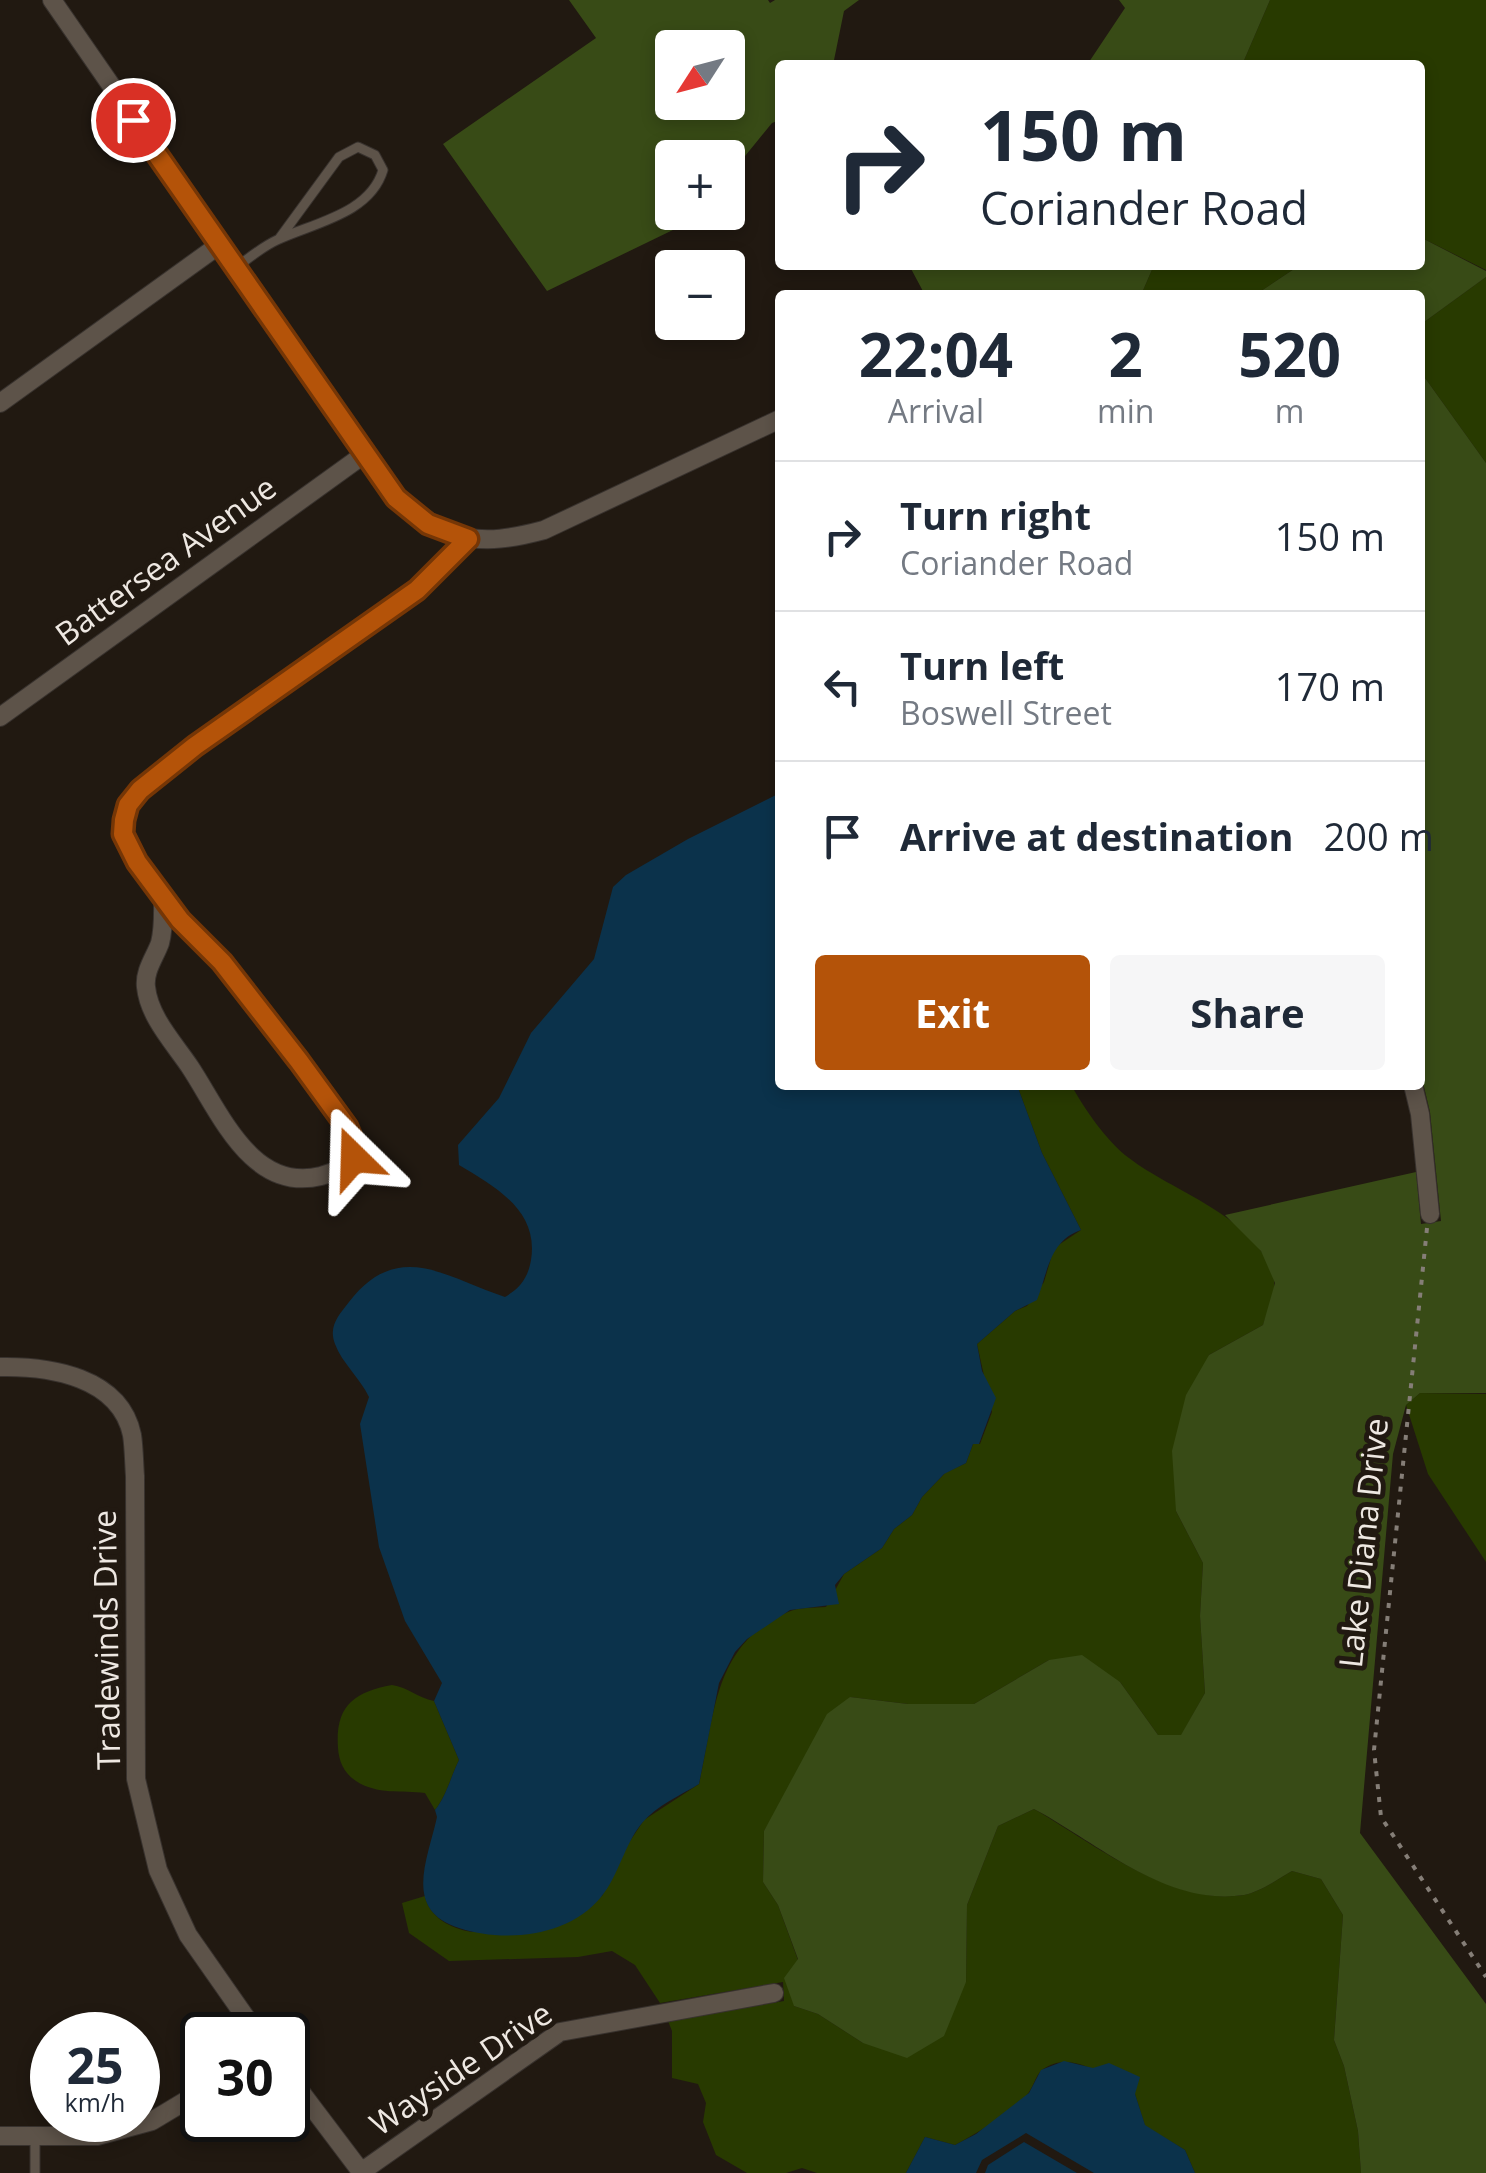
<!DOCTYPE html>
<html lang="en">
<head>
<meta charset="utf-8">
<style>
	:root { --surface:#fff; --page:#f6f6f7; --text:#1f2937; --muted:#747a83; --line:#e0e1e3; --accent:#b45309 }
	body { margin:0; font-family:"Open Sans",sans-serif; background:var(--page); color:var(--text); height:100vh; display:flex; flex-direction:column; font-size:38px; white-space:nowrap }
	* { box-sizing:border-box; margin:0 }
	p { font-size:32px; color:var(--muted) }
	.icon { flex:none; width:55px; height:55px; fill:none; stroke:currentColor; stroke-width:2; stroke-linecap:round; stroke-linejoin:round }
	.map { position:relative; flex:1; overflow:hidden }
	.drawer { position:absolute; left:775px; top:290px; width:650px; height:800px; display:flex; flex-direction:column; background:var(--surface); border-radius:10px; box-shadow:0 5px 15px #0003 }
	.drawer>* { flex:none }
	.top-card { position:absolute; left:775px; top:60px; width:650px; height:210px; border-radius:10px; box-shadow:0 5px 15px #0003; background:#fff; color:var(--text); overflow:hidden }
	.needle { width:65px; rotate:234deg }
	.fabs { position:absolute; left:655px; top:30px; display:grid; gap:20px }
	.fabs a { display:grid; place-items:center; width:90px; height:90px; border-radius:10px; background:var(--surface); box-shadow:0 5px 15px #0003; font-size:50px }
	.speed { position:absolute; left:30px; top:2012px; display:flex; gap:20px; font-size:50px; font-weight:700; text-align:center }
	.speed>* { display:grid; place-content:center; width:130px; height:130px; border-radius:50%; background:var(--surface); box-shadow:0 5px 15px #0003; line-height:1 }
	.speed small { font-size:25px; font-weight:400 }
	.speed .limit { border:5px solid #111; border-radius:15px; background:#fff; color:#111 }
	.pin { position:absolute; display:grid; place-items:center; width:85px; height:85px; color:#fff; margin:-42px; border:5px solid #fff; border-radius:50%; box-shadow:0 2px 10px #0007 }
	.me { position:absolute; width:110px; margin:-55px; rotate:338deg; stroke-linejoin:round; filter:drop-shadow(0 0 8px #0008) }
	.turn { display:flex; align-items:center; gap:35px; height:210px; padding:0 40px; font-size:45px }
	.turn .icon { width:130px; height:130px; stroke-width:2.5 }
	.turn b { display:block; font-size:70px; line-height:85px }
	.eta { display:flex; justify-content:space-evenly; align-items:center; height:170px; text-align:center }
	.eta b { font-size:60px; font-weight:700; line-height:70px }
	.action { display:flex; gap:20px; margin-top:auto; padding:20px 40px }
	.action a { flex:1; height:115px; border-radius:10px; background:var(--accent); color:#fff; font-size:40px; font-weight:700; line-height:115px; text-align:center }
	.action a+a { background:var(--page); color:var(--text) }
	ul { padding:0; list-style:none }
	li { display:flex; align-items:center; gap:30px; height:150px; padding:0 40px; border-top:2px solid var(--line) }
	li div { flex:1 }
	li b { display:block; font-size:38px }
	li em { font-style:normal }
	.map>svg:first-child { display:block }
	.green { fill:#283a00 }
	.forest { fill:#384b16; fill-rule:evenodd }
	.water { fill:#0b324b }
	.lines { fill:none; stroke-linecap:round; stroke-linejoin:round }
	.lane-casing { stroke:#38322e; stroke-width:11 }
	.street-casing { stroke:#38322e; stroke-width:20 }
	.path { stroke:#857e77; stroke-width:4; stroke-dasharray:5 8; stroke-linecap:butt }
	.lane { stroke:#5d5349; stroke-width:9 }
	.street { stroke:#5d5349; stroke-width:18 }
	.route-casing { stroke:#753606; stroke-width:25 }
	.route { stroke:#b45309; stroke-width:18 }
	.labels { text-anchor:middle; stroke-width:10; stroke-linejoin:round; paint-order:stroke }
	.street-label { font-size:32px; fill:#eee8e2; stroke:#211911 }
</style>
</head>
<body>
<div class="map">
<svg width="1486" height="2173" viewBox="0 0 1486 2173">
	<rect width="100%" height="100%" fill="#211911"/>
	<path class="green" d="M1270 0H1486V270L1420 237V65H1242Z
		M1154 265H1300L1255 295H1141Z
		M1486 277V463L1420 371V325Z
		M1017 1085H1071C1085 1109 1106 1141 1129 1158 1174 1193 1260 1217 1274 1280 1276 1293 1267 1312 1263 1325L1209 1355 1176 1511 1203 1563 1200 1616 1205 1693 1181 1736 1158 1735 1120 1682 1049 1660 974 1704H908L850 1697 764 1831 763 1882 778 1905 798 1960 794 2006 818 2014 863 2043 966 1982 967 1905 998 1826 1034 1809C1094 1844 1172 1906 1244 1895 1260 1892 1278 1879 1292 1871L1321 1879 1343 1915 1334 2040 1344 2066 1358 2131 1361 2173H1195L1185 2150 1145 2126 1135 2094C1110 2079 1071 2047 1042 2070 1035 2076 1033 2089 1026 2096 1006 2116 979 2132 955 2145L925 2137 906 2173H817L802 2168 786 2173H747L716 2155 703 2122 706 2103 698 2084 672 2078V2031L668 2021 784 2001 783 1982 660 2003 635 1965 612 1951 578 1957 449 1961 409 1933 402 1903 425 1896C429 1917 451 1929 472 1932 490 1934 578 1903 602 1896L628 1844 644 1820 699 1784C715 1715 713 1644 788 1612 798 1607 814 1608 826 1607L844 1574 882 1548 894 1529 912 1515 922 1497 945 1473 966 1463 973 1444H980L992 1412 977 1344 1015 1311 1027 1306 1044 1282 1054 1248 1081 1230 1042 1153Z
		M1420 1393 1486 1394V1562L1428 1474 1406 1405Z
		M392 1685C408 1687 418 1698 434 1701L459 1760C451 1776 446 1797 435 1810L425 1793C402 1790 377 1795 356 1781 344 1773 339 1762 338 1748 335 1707 353 1692 392 1685Z"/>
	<path class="forest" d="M569 0H768L770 3 775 0H859L844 11 833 65H780V120L772 123 728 177V158H672V212L708 213 547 291 443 144 596 38ZM672 48H728V102H672Z
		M1119 0H1270L1242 65H1087L1125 8Z
		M1420 237 1486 271V277L1420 325V295H1255L1300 265H1420Z
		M909 265H1154L1141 295H925Z
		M1420 371 1486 463V1393H1420L1406 1405 1393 1454 1360 1833 1486 2004V2173H1361L1358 2131 1344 2066 1334 2040 1343 1915 1321 1879 1292 1871C1278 1879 1260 1892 1244 1895 1167 1907 1098 1843 1034 1809L998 1826 967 1905 966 1982 944 2036 907 2058 863 2043 818 2014 794 2006 784 1978 798 1959 778 1905 763 1882 764 1831 827 1714 850 1697 908 1704H974L1049 1660 1082 1655 1120 1682 1158 1735H1181L1205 1693 1200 1616 1203 1563 1176 1511 1172 1451 1186 1395 1209 1355 1263 1325 1275 1283 1261 1251 1225 1215 1416 1172 1421 1224 1441 1221 1430 1112 1420 1070Z"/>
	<path class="water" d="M780 793V1085H1017L1042 1153 1081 1230C1049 1241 1048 1272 1037 1300L1015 1311 977 1344 982 1371 996 1398 979 1444H973L966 1463 944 1474 922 1497 912 1515 894 1529 882 1548 844 1574 835 1585 839 1604 790 1610 747 1639 735 1652 719 1683 699 1784C681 1795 656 1806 642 1823 624 1845 619 1875 601 1897 569 1937 504 1943 459 1928 402 1910 428 1859 437 1817L435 1810C446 1797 451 1776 459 1760L434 1701 442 1683 405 1621 379 1547 360 1424 369 1397C360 1378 342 1363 335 1344 328 1326 339 1315 349 1302 398 1238 447 1278 505 1297 520 1288 528 1278 531 1260 539 1211 496 1187 459 1165L458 1145 499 1098 531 1033 594 959 613 887 626 875 688 839Z
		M1064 2061 1093 2068 1109 2063 1140 2077 1135 2094 1145 2125 1185 2150 1195 2173H1094L1026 2133 982 2160 976 2173H906L925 2137 955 2145 976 2134 1029 2093 1041 2070Z
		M1024 2142 1077 2173H985L988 2165Z"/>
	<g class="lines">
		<defs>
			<path id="lane" d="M237 267C250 257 262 247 277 240 313 223 370 214 383 170L375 155 358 147 339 157 279 239
				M35 2136V2173"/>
			<path id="street" d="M52 0 396 497C449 541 477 548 544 530L780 419
				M0 403 219 245
				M0 717 366 453
				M163 897C163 912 164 928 160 943 155 957 144 971 146 987 149 1017 174 1043 190 1067 221 1114 252 1193 321 1176 334 1172 344 1169 354 1159V1144L347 1127 223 962 180 920 137 862 123 834 124 820 128 805 140 790 195 747 417 590 468 539
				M1413 1085 1420 1114 1430 1214
				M0 1367C50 1366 120 1377 132 1435 134 1448 134 1463 135 1476L136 1779 158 1870 188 1935 258 2035
				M288 2075 362 2173
				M0 2136H97L152 2121 202 2091
				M361 2172 560 2032 774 1993"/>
		</defs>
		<use href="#lane" class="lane-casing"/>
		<use href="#street" class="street-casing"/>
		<path class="path" d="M1427 1228 1374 1750 1381 1817 1486 1977"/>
		<use href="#lane" class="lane"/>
		<use href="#street" class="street"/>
	</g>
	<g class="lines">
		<defs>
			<path id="route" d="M133 120 396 498 428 524 468 539 417 590 195 746 140 790 128 805 124 820 123 834 137 862 180 920 222 962 299 1061 347 1127 354 1144V1158"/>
		</defs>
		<use href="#route" class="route-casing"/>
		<use href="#route" class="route"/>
	</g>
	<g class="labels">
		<g class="street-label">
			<text transform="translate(166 561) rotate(-36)" y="11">Battersea Avenue</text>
			<text transform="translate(1364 1543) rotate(-84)" y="11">Lake Diana Drive</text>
			<text transform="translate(107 1640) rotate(-91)" y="11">Tradewinds Drive</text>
			<text transform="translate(461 2069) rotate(-34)" y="11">Wayside Drive</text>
		</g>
	</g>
</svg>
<div class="fabs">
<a><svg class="needle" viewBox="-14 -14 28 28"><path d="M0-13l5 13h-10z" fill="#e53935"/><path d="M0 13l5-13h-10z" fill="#747a83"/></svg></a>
<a>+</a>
<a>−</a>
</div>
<div class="speed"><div>25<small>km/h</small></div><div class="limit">30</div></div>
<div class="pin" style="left:133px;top:120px;background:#d93025"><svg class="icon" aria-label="arrive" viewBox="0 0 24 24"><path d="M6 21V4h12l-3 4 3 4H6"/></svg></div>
<svg class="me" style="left:354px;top:1158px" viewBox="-20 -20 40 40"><path d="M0-17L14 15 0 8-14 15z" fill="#b45309" stroke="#fff" stroke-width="4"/></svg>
<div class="top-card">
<div class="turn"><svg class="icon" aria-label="right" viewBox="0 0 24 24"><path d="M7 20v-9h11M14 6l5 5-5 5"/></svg><div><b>150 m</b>Coriander Road</div></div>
</div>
<section class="drawer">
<div class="eta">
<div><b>22:04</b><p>Arrival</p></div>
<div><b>2</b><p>min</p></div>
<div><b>520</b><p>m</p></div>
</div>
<ul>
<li><svg class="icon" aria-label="right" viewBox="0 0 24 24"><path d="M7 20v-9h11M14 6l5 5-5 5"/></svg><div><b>Turn right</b><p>Coriander Road</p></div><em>150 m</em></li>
<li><svg class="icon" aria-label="left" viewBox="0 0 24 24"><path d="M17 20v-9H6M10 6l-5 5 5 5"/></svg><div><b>Turn left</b><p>Boswell Street</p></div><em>170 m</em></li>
<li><svg class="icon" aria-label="arrive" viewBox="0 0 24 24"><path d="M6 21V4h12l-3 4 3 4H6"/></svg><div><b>Arrive at destination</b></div><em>200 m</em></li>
</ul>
<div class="action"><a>Exit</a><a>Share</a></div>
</section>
</div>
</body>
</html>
